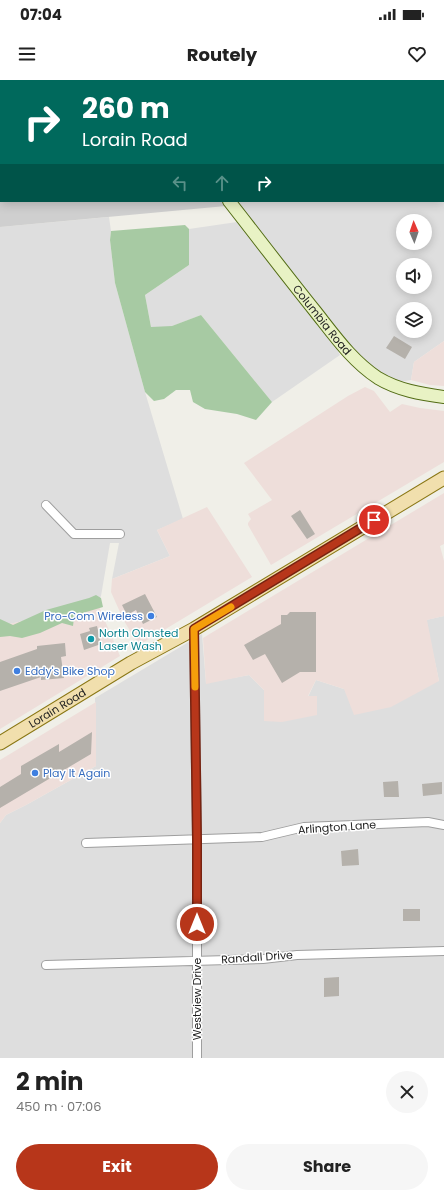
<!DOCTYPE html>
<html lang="en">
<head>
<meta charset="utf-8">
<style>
	:root { --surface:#fff; --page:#f6f6f6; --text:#222; --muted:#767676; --accent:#b7361a }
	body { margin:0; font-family:Poppins,sans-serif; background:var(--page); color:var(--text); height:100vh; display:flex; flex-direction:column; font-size:15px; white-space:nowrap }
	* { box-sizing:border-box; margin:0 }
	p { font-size:13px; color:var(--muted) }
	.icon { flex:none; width:22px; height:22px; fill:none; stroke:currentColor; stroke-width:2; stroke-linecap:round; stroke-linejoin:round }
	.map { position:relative; height:978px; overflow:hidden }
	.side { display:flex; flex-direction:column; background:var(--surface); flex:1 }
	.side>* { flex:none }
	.guide { position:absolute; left:0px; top:0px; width:444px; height:122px; box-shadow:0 2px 10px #0003; background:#00695c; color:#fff; overflow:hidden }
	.needle { width:26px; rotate:358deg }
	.controls { position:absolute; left:396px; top:134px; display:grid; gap:8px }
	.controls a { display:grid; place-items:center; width:36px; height:36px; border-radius:50%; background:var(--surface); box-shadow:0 2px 10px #0003; font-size:20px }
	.pin { position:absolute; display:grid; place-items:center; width:34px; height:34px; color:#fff; margin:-17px; border:2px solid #fff; border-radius:50%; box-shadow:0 1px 4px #0007 }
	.me { position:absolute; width:44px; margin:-22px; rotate:0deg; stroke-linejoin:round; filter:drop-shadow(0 0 3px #0008) }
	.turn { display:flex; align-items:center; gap:14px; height:84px; padding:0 16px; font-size:18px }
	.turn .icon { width:52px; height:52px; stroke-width:2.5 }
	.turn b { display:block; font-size:28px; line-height:34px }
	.lanes { display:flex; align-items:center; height:38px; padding:0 16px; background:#0003; justify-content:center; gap:20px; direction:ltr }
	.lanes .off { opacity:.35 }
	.round { display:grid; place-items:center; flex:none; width:42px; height:42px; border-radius:21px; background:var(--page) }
	.headline { display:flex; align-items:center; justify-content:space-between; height:68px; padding:0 16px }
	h1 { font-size:24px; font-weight:700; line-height:30px }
	.action { display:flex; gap:8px; margin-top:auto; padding:8px 16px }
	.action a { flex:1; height:46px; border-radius:24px; background:var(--accent); color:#fff; font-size:16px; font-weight:700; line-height:46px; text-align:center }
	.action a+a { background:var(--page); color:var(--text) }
	.status { display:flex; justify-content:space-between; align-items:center; height:28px; padding:0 20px; background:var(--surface); direction:ltr }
	.status svg { height:11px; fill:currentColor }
	header { display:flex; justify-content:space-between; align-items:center; height:52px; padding:0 16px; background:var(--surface); font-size:18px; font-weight:700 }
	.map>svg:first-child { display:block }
	.residential { fill:#dedede; fill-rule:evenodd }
	.commercial { fill:#eededa }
	.religious { fill:#cfcfcf }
	.forest { fill:#a7caa3 }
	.building { fill:#b5b1ab }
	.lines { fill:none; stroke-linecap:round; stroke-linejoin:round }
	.street-casing { stroke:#9e9e9e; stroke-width:10 }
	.secondary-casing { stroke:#526c14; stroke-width:14 }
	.primary-casing { stroke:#8a7714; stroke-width:15 }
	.street { stroke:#fff; stroke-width:8 }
	.secondary { stroke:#e8f2c4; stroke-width:12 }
	.primary { stroke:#f1dfad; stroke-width:13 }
	.route-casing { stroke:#772311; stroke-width:10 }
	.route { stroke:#b7361a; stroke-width:7 }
	.slow { stroke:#f59e0b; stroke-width:7 }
	.shop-dot { fill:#3f7fe0; stroke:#fff; stroke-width:1.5 }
	.culture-dot { fill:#0f9aa8; stroke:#fff; stroke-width:1.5 }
	.labels { text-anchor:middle; stroke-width:3; stroke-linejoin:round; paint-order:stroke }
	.street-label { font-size:11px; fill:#212121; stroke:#fff }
	.shop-label { font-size:11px; fill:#366cbe; stroke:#fff; text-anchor:start }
	.culture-label { font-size:11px; fill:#0d838f; stroke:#fff; text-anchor:start }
</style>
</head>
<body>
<div class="status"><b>07:04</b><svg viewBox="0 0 49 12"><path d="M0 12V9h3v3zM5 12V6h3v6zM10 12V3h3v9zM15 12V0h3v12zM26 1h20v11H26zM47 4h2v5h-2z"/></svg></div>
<header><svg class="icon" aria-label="menu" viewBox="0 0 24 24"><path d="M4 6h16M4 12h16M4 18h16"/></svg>Routely<svg class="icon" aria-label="heart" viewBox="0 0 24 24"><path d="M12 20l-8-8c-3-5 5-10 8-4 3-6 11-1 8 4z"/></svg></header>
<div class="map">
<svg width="444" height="978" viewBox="0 0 444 978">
	<rect width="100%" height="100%" fill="#f0efe8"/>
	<path class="residential" d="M139 0H444V261L414 282 411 300 400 302 381 292 359 276 233 121H443V1ZM403 141H425V163H403ZM403 185H425V207H403ZM403 229H425V251H403Z
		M109 137 111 151 110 160 115 203 145 312 183 439 157 450 170 476 112 499 119 463H110L101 516 97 522 73 530 0 546V147Z
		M237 142 256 162 328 253 340 275 272 322 201 235 170 247H151L145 215 189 185V149Z
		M444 536V978H0V743L6 735 26 725 96 686 95 618 202 554 206 603 249 595 264 610V641L316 616 308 617 316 600 344 609 439 601 426 540Z"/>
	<path class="commercial" d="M444 261V306L430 305 411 300 414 282Z
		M365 307 374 311 390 332 402 324 420 328 444 331V382L271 485 248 445V443L251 439 248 434 272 420 244 383 348 316Z
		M444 413V464L440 466 444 481V536L427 540 439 601 391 627 354 635 344 609 316 600 308 616H317V635L282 642 264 641V610L249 595 206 604 203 558Z
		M207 427 252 497 139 565 124 541 111 512 112 499 170 476 157 450Z
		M97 522 120 576 0 649V546L73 530Z
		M96 622V686L26 725 6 735 0 743V680Z"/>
	<path class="religious" d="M0 61 1 121H223L226 126 0 147Z"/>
	<path class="forest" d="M0 0H51L1 1 0 61Z
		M185 145 189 149V185L145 215 151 247 172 246 201 235 272 322 256 340 237 334 205 329 193 322 190 310H176L164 319 154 321 145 312 115 203 110 160 111 151Z
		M96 515 101 518 103 527 76 535 74 538 73 546 62 543 40 553 22 558 10 556 0 557V539L13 545 46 530 89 518Z"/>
	<path class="building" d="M394 256 412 267 405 279 386 268Z
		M300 430 315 454 307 459 291 436Z
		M145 514 157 537 143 544 136 530 127 535 122 525Z
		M290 532H316V592H300L282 603 265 574 253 580 244 565 281 544V535H287Z
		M97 546 101 564 84 570 80 554 90 551 89 548Z
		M65 563 66 576 61 577 64 598 41 600V597L0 611V582L37 569V566Z
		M92 652 91 674 0 728V707L21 694V686L59 664V672Z
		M398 701 399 717H384L383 702Z
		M442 702V714L423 716 422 704Z
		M358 769 359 785 342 786 341 771Z
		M403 829H420V841H403Z
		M339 897V916L324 917V898Z"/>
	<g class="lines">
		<defs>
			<path id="street" d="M46 425 74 454H120
				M194 549 197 760V978
				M86 763 262 757 304 747 428 742 444 745
				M46 885 263 879 297 875 444 871"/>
			<g id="secondary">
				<path d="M134 0 135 1"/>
				<path id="s1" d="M229 121C258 158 286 195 315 231 334 255 352 281 378 298 398 310 421 314 444 317"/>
			</g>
			<g id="primary">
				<path id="s2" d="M0 663 131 583 194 549 444 398"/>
			</g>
		</defs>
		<use href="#street" class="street-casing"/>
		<use href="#secondary" class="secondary-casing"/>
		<use href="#primary" class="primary-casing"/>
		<use href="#street" class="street"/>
		<use href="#secondary" class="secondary"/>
		<use href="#primary" class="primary"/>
	</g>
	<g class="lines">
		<defs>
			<path id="route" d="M197 844V760L194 549 374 440"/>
		</defs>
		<use href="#route" class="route-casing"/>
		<use href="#route" class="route"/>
		<path class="slow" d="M195 607 194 549 231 527"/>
	</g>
	<g class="shop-dot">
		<circle cx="151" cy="536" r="4"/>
		<circle cx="17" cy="591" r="4"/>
		<circle cx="35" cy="693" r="4"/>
	</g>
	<circle class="culture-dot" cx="91" cy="559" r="4"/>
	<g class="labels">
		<g class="street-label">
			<text dy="4" stroke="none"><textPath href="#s1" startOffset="151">Columbia Road</textPath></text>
			<text dy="4" stroke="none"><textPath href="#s2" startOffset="67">Lorain Road</textPath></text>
			<text transform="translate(337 747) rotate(-4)" y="4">Arlington Lane</text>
			<text transform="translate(257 877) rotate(-4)" y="4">Randall Drive</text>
			<text transform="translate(197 919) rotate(-90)" y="4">Westview Drive</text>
		</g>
		<g class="shop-label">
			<text x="143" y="540" text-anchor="end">Pro-Com Wireless</text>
			<text x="25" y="595">Eddy's Bike Shop</text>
			<text x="43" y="697">Play It Again</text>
		</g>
		<g class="culture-label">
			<text x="99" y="557">North Olmsted<tspan x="99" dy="13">Laser Wash</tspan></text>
		</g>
	</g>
</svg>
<div class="controls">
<a><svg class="needle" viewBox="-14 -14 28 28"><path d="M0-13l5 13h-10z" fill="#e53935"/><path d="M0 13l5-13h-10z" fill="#767676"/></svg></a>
<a><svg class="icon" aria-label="sound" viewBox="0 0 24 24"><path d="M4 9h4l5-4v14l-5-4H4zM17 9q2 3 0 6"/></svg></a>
<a><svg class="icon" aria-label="layers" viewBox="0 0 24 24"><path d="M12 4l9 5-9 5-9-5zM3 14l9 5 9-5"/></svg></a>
</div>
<div class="pin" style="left:374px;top:440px;background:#d93025"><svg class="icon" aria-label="arrive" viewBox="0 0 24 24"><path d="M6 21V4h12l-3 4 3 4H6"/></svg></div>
<svg class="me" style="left:197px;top:844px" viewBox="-20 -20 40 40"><circle r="17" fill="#b7361a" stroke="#fff" stroke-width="3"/><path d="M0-11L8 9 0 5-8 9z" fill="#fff"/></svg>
<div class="guide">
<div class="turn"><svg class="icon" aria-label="right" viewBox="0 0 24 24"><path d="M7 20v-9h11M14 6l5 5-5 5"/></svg><div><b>260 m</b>Lorain Road</div></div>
<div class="lanes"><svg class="icon off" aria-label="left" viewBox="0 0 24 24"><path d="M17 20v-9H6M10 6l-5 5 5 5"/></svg><svg class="icon off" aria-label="ahead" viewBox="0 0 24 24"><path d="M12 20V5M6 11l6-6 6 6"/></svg><svg class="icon" aria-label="right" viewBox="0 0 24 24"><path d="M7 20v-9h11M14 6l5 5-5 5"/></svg></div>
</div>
</div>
<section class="side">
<div class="headline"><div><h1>2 min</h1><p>450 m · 07:06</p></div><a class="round"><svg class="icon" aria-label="close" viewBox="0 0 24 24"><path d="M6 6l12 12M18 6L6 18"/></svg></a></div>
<div class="action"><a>Exit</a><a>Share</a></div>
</section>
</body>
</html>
